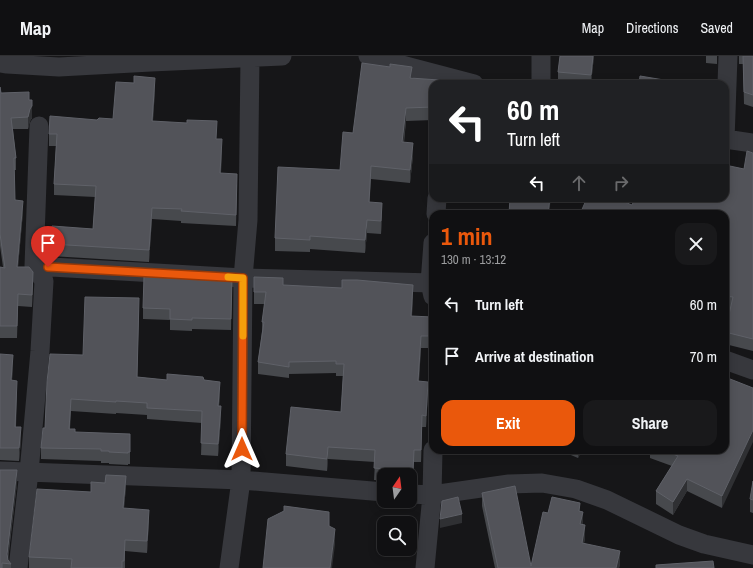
<!DOCTYPE html>
<html lang="en">
<head>
<meta charset="utf-8">
<style>
	:root { --surface:#101012; --page:#19191b; --text:#f1f3f6; --muted:#9c9d9f; --line:#303032; --accent:#ea580c }
	body { margin:0; font-family:"Archivo Narrow",sans-serif; background:var(--page); color:var(--text); height:100vh; display:flex; flex-direction:column; font-size:15px; white-space:nowrap }
	* { box-sizing:border-box; margin:0 }
	p { font-size:13px; color:var(--muted) }
	.icon { flex:none; width:22px; height:22px; fill:none; stroke:currentColor; stroke-width:2; stroke-linecap:round; stroke-linejoin:round }
	.map { position:relative; flex:1; overflow:hidden }
	.details { position:absolute; left:429px; top:154px; width:300px; height:244px; display:flex; flex-direction:column; background:var(--surface); border-radius:12px; box-shadow:0 2px 10px #0003,0 0 0 1px var(--line) }
	.details>* { flex:none }
	.banner { position:absolute; left:429px; top:24px; width:300px; height:122px; border-radius:12px; box-shadow:0 2px 10px #0003,0 0 0 1px var(--line); background:#202124; color:#fff; overflow:hidden }
	.needle { width:26px; rotate:14deg }
	.fabs { position:absolute; left:377px; top:412px; display:grid; gap:8px }
	.fabs a { display:grid; place-items:center; width:40px; height:40px; border-radius:8px; background:var(--surface); box-shadow:0 2px 10px #0003,0 0 0 1px var(--line); font-size:20px }
	.pin { position:absolute; display:grid; place-items:center; width:34px; height:34px; color:#fff; margin:-41px -17px; border-radius:50% 50% 50% 0; rotate:-45deg; box-shadow:0 0 4px #0007 }
	.pin .icon { rotate:45deg }
	.me { position:absolute; width:44px; margin:-22px; rotate:0deg; stroke-linejoin:round; filter:drop-shadow(0 0 3px #0008) }
	.turn { display:flex; align-items:center; gap:14px; height:84px; padding:0 12px; font-size:18px }
	.turn .icon { width:52px; height:52px; stroke-width:2.5 }
	.turn b { display:block; font-size:28px; line-height:34px }
	.lanes { display:flex; align-items:center; height:38px; padding:0 12px; background:#0003; justify-content:center; gap:20px; direction:ltr }
	.lanes .off { opacity:.35 }
	.round { display:grid; place-items:center; flex:none; width:42px; height:42px; border-radius:12px; background:var(--page) }
	.headline { display:flex; align-items:center; justify-content:space-between; height:68px; padding:0 12px }
	h1 { font-size:24px; font-weight:700; line-height:30px; color:var(--accent) }
	.cta { display:flex; gap:8px; margin-top:auto; padding:8px 12px }
	.cta a { flex:1; height:46px; border-radius:12px; background:var(--accent); color:#fff; font-size:16px; font-weight:700; line-height:46px; text-align:center }
	.cta a+a { background:var(--page); color:var(--text) }
	ul { padding:0; list-style:none }
	li { display:flex; align-items:center; gap:12px; height:52px; padding:0 12px }
	li div { flex:1 }
	li b { display:block; font-size:15px }
	li em { font-style:normal }
	header { display:flex; align-items:center; gap:24px; box-sizing:border-box; height:56px; padding:0 20px; background:var(--surface); border-bottom:1px solid var(--line) }
	header strong { font-size:19px }
	nav { display:flex; gap:22px; margin-inline-start:auto; font-size:14px }
	.map>svg:first-child { display:block }
	.lines { fill:none; stroke-linecap:round; stroke-linejoin:round }
	.street { stroke:#37383d; stroke-width:19 }
	.wall { fill:#47494d }
	.shaded-wall { fill:#2f3033 }
	.building { fill:#525359; stroke:#5f6168 }
	.route-casing { stroke:#983908; stroke-width:10 }
	.route { stroke:#ea580c; stroke-width:7 }
	.slow { stroke:#f59e0b; stroke-width:7 }
</style>
</head>
<body>
<header>
<strong>Map</strong>
<nav><a>Map</a><a>Directions</a><a>Saved</a></nav>
</header>
<div class="map">
<svg width="753" height="512" viewBox="0 0 753 512">
	<rect width="100%" height="100%" fill="#161618"/>
	<g class="lines">
		<path class="street" d="M368 0 474 28
			M0 7 7 8 59 11 151 6 282 0
			M541 28V0
			M725 83 753 87
			M725 84 728 0
			M436 158 437 142
			M34 210 243 222 433 227
			M433 240 430 227 433 187
			M725 304 753 314
			M0 415 241 424 384 436
			M410 438 432 439 509 428 542 427 576 433 607 444 679 479 704 488 753 499
			M18 512 29 416 40 295 44 225 34 210 39 70
			M229 512 241 424 243 222 248 164 250 1
			M425 512 432 439 433 394"/>
	</g>
	<path class="wall" d="M560 0H594L591 28H558V16Z
		M706 0H717V8L706 7Z
		M739 0H753V51L744 48 743 8H739Z
		M390 11 412 22 433 28V64L406 65 404 87 413 100 410 127 371 123 369 146 382 160 381 178 367 177 365 197 310 193V196L275 195V182L340 114 353 77Z
		M0 31 1 37 29 44 32 62 30 65 28 73H13L16 102V114H14L15 144 23 156 18 211 33 228 32 251 18 250 17 282H0V211H3L0 190Z
		M155 34 153 65 216 83 222 95 221 117 237 129 236 170 181 167V165L152 163 149 206 51 200V188L93 173 95 141 54 139V128L56 90H49V78L97 64 113 63Z
		M753 97V295L725 288V274L730 253 725 252V158L632 149 744 113Z
		M232 221 231 274 192 273V275L170 274V264L143 263V252Z
		M254 221 283 229 413 241 412 260 432 261 431 292H421L419 325 428 337 426 371H422L421 406H414L413 427 410 426V419H384V425L374 424 375 406 328 403 327 415 286 410V398L341 356 343 320H336V317L289 318V322L258 318V306L262 275V266L265 248H254Z
		M139 254 137 321 167 324H204L220 338 219 350 221 362 218 400 201 399 202 367 147 363V359L116 357V358L71 355 70 373 75 376 130 390V408H128V409L109 408V407H101V405L41 403V392L45 372 83 299Z
		M0 298 13 311 12 324 17 337 16 371 21 384 19 405 0 404Z
		M559 394H586L585 398H580L578 402Z
		M650 394H725L722 452 687 435 673 459 656 448V435L672 410 650 402Z
		M753 425V457L750 456V443Z
		M17 427 8 504 11 508V512H0Z
		M126 431 124 452 149 465 147 497 125 495V512H29V501L91 436Z
		M482 437 531 510 548 457 580 455 585 482 584 487 620 508 619 512H495L482 450Z
		M410 474 417 479 416 495 402 494V493H410Z"/>
	<path class="shaded-wall" d="M593 0H594L591 28V19Z
		M155 22V34L152 76V65Z
		M32 50V62L30 65 28 73V61L30 53Z
		M406 52V65L402 99V86Z
		M222 83V95L220 128V117Z
		M413 87V100L410 127V114Z
		M371 110V123L369 159V146Z
		M550 142H551L549 158H548Z
		M23 145V156L17 223V211Z
		M382 147V160L381 178V165Z
		M152 152V163L149 206V194Z
		M367 164V177L365 197V184Z
		M33 216V228L32 251V239Z
		M413 229V241L411 272V260Z
		M139 242V254L137 333V321Z
		M421 280V292L418 337V325Z
		M13 299V311L11 337V324Z
		M220 326V338L218 362V350Z
		M428 326V337L426 371V360Z
		M221 350V362L218 400V388Z
		M422 359V371L421 406V394Z
		M21 371V384L19 405V392Z
		M753 374V386L722 452V440Z
		M328 391V403L327 415V403Z
		M414 394V406L413 427V415Z
		M578 394H580V398L578 402Z
		M17 414V427L7 508V498Z
		M126 420V431L123 463V452Z
		M687 423V435L673 459V446Z
		M149 454V465L147 497V485Z
		M583 456V469L580 468Z
		M462 458V467L440 472V463Z
		M585 469V482L582 500V487Z
		M335 473V489L332 512H330Z
		M620 495V508L619 512H616Z"/>
	<path class="building" d="M560 0H593L591 19 558 16Z
		M743 0H753V39L744 36Z
		M362 7 390 11V8L412 11 410 22 439 24V28H433V51L406 52 402 86 413 87 410 114 371 110 369 146 382 147 381 165 367 164 365 184 310 180V184L275 182 278 111 340 114 343 76 353 77Z
		M134 20 155 22 152 65 187 67V64L217 65 216 83H222L220 117 237 118 236 159 181 155 182 153 152 152 149 194 51 188 52 170 93 173 96 130 54 128 57 78H49L50 60 97 64 99 62 113 63 116 26 134 27Z
		M640 20 682 27V28H639Z
		M0 31 1 37 29 36V44H32V50L30 53 28 61 11 62 16 102H14L15 144 23 145 17 211H29L33 216 32 239 18 238 17 270H0V211L5 212 0 178Z
		M747 95 753 97V283L725 276 733 241 725 240V158H580L587 142H615L632 149 635 142H725V109L744 113Z
		M510 142H550L548 158H509Z
		M144 220 227 223V221H232L231 263 192 262V264L170 263V253L143 252Z
		M254 221 283 222V229L342 232V224H357L413 229 411 260 432 261 431 280H421L418 325 428 326 426 360 422 359 421 394H414L413 415 374 412 375 394 328 391 327 403 286 398 291 351 341 356 344 308H336V305L289 306V311L258 306 264 266H262L266 236H254Z
		M85 241 139 242 137 321 167 324V318L203 321 204 324 220 326 218 350H221L218 388 201 387 202 355 147 352V347L116 345V346L71 343 69 373H75V376L130 378V396H128V397L109 396V395H101V393L41 392 43 372H45L47 326 50 298 83 299Z
		M0 298 13 299 11 324 17 325 15 371H21L19 392H0Z
		M725 321 753 332V374L722 440 687 423 673 446 656 435 678 400 663 394H725Z
		M0 414H17L7 498 8 504 11 508 2 507V512H0Z
		M106 419 126 420 123 452 149 454 147 485 125 484 124 505H122V512H71L72 503 29 501 37 433 91 436V426L105 427Z
		M753 425V444L750 443Z
		M515 430 531 510 543 456 548 457 552 441 580 447 579 455 583 456 580 468 585 469 582 487 620 495 616 512H498L482 437Z
		M458 441 462 458 440 463 442 445Z
		M284 450 329 456V470L335 473 330 512H263L268 463 284 455Z
		M410 474H417L416 491 410 490Z
		M713 505 714 512H656V509Z"/>
	<g class="lines">
		<defs>
			<path id="route" d="M48 211 243 222 242 393"/>
		</defs>
		<use href="#route" class="route-casing"/>
		<use href="#route" class="route"/>
		<path class="slow" d="M228 221 243 222V280"/>
	</g>
</svg>
<div class="fabs">
<a><svg class="needle" viewBox="-14 -14 28 28"><path d="M0-13l5 13h-10z" fill="#e53935"/><path d="M0 13l5-13h-10z" fill="#9c9d9f"/></svg></a>
<a><svg class="icon" aria-label="search" viewBox="0 0 24 24"><circle cx="10" cy="10" r="6"/><path d="M15 15l6 6"/></svg></a>
</div>
<div class="pin" style="left:48px;top:211px;background:#d93025"><svg class="icon" aria-label="arrive" viewBox="0 0 24 24"><path d="M6 21V4h12l-3 4 3 4H6"/></svg></div>
<svg class="me" style="left:242px;top:393px" viewBox="-20 -20 40 40"><path d="M0-17L14 15 0 8-14 15z" fill="#ea580c" stroke="#fff" stroke-width="4"/></svg>
<div class="banner">
<div class="turn"><svg class="icon" aria-label="left" viewBox="0 0 24 24"><path d="M17 20v-9H6M10 6l-5 5 5 5"/></svg><div><b>60 m</b>Turn left</div></div>
<div class="lanes"><svg class="icon" aria-label="left" viewBox="0 0 24 24"><path d="M17 20v-9H6M10 6l-5 5 5 5"/></svg><svg class="icon off" aria-label="ahead" viewBox="0 0 24 24"><path d="M12 20V5M6 11l6-6 6 6"/></svg><svg class="icon off" aria-label="right" viewBox="0 0 24 24"><path d="M7 20v-9h11M14 6l5 5-5 5"/></svg></div>
</div>
<section class="details">
<div class="headline"><div><h1>1 min</h1><p>130 m · 13:12</p></div><a class="round"><svg class="icon" aria-label="close" viewBox="0 0 24 24"><path d="M6 6l12 12M18 6L6 18"/></svg></a></div>
<ul>
<li><svg class="icon" aria-label="left" viewBox="0 0 24 24"><path d="M17 20v-9H6M10 6l-5 5 5 5"/></svg><div><b>Turn left</b></div><em>60 m</em></li>
<li><svg class="icon" aria-label="arrive" viewBox="0 0 24 24"><path d="M6 21V4h12l-3 4 3 4H6"/></svg><div><b>Arrive at destination</b></div><em>70 m</em></li>
</ul>
<div class="cta"><a>Exit</a><a>Share</a></div>
</section>
</div>
</body>
</html>
